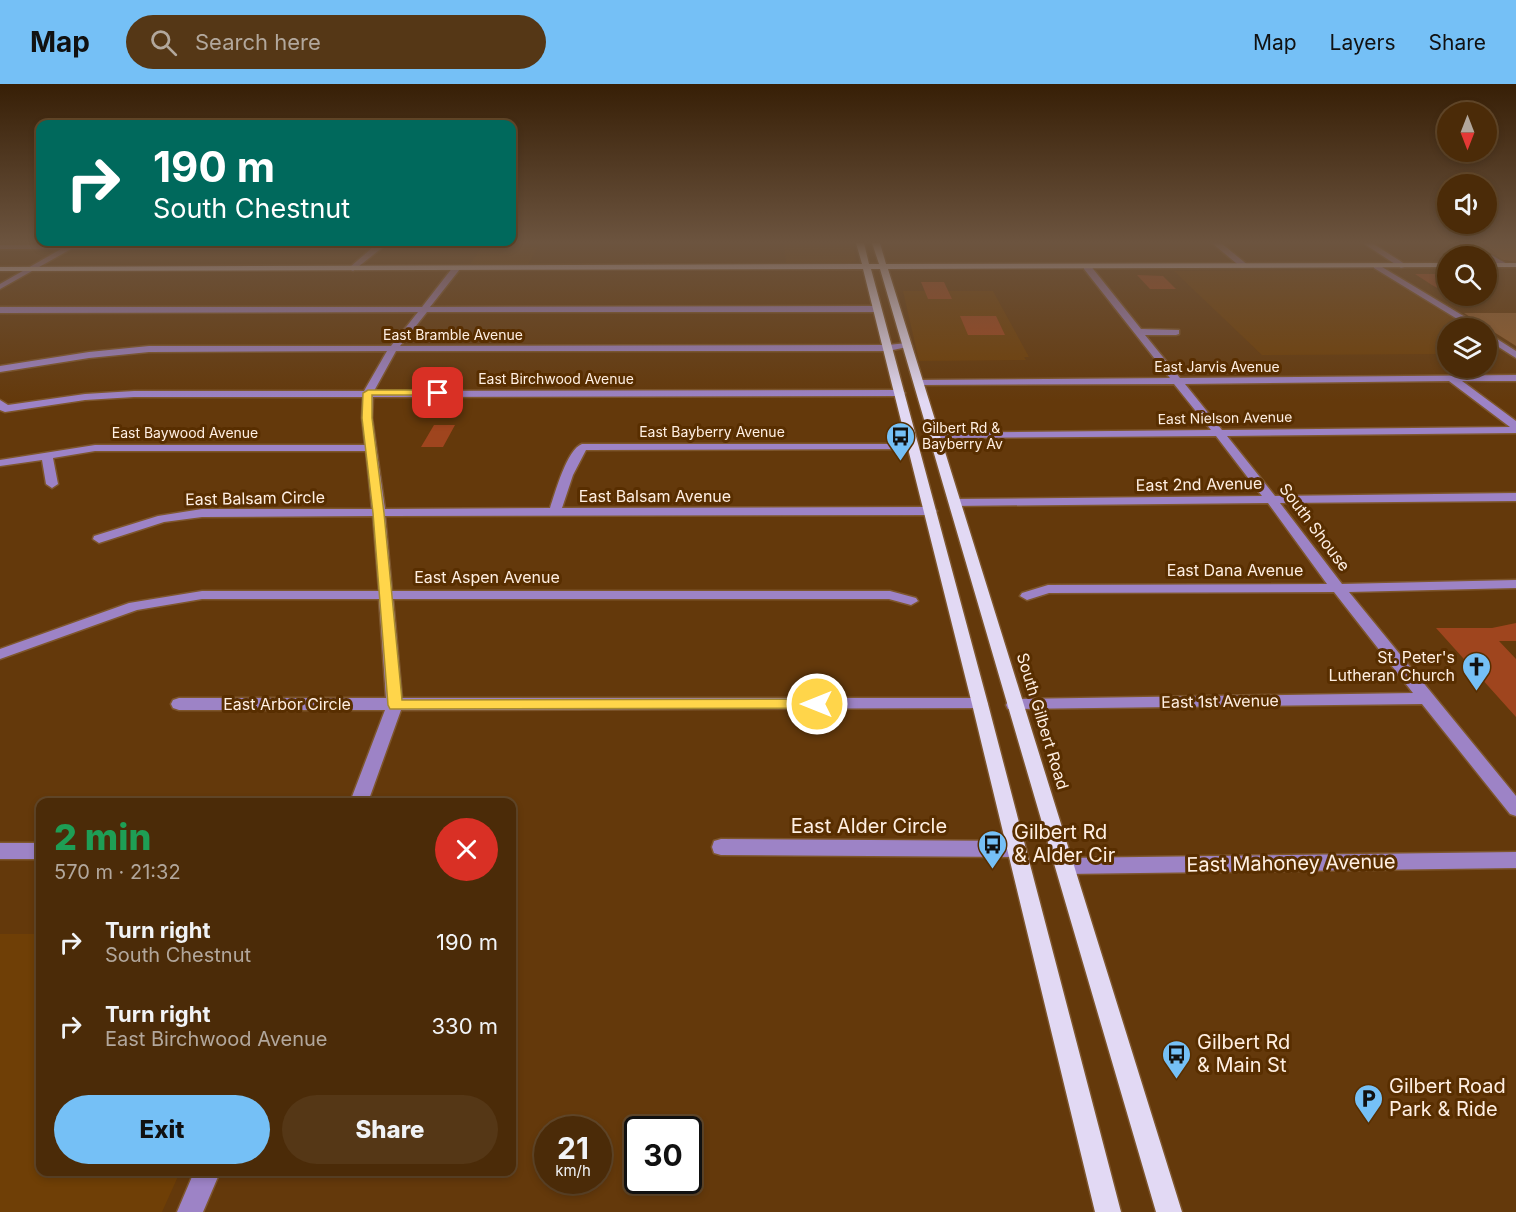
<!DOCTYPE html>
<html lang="en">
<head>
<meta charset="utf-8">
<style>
	:root { --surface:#4b2b08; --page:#553716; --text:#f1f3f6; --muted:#b2a79c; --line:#624729; --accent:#75c0f6 }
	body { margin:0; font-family:Inter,sans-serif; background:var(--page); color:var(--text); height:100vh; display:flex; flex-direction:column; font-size:22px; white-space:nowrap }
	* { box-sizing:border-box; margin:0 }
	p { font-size:20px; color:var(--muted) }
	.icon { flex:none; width:33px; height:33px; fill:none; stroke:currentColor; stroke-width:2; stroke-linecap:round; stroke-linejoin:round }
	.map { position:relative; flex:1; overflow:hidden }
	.drawer { position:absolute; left:36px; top:714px; width:480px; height:378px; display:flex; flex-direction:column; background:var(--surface); border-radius:12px; box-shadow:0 3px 9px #0003,0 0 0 2px var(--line) }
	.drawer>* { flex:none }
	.banner { position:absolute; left:36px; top:36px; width:480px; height:126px; border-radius:12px; box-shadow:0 3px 9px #0003,0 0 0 2px var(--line); background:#00695c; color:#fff; overflow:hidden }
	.needle { width:39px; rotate:180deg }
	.buttons { position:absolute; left:1437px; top:18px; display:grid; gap:12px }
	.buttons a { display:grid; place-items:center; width:60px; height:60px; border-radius:50%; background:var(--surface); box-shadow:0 3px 9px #0003,0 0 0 2px var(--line); font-size:30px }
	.speed { position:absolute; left:534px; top:1032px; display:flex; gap:12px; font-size:30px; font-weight:700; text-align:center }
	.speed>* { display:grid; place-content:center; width:78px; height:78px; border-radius:50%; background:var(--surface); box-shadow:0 3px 9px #0003,0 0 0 2px var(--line); line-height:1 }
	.speed small { font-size:15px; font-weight:400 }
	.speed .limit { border:3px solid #111; border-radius:9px; background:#fff; color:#111 }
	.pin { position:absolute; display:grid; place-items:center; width:51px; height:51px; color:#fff; margin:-26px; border-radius:12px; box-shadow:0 3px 9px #0006 }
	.me { position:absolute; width:66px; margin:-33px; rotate:270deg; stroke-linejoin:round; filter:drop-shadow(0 0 4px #0008) }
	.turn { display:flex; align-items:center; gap:21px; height:126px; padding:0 18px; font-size:27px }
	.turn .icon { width:78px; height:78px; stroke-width:2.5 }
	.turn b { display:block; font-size:42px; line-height:51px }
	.round { display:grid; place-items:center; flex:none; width:63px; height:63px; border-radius:32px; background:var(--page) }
	.head { display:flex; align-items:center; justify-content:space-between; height:102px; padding:0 18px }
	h1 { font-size:36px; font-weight:800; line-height:45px; color:#1e9e55 }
	.action { display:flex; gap:12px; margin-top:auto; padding:12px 18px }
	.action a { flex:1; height:69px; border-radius:36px; background:var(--accent); color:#111; font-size:24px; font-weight:800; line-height:69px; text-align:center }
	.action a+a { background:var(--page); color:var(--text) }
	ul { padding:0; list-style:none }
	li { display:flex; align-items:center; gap:18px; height:84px; padding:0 18px }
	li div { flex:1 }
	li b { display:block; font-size:22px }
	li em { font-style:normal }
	header { display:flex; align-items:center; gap:36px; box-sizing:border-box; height:84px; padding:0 30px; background:var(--accent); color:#111 }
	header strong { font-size:28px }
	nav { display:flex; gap:33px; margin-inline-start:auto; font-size:21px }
	.search { width:420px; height:54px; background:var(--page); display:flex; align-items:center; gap:15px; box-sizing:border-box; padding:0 21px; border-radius:33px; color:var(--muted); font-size:22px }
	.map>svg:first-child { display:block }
	.built { fill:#6f3f06 }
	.green { fill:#94602f }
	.building { fill:#9f451e }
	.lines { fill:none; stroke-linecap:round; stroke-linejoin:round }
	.minor-casing { stroke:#7d562d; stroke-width:3 }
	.major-casing { stroke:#7d562d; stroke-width:3 }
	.minor { fill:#9d83c6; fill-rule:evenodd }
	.major { fill:#e2d9f4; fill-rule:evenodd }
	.route { fill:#ffd54a; stroke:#a68a30; stroke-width:1.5 }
	.labels { text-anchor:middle; stroke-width:6; stroke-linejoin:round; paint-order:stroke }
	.far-street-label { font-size:14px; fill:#ffefe2; stroke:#582e00 }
	.far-poi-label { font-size:14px; fill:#ffefe2; stroke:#582e00; text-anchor:start }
	.street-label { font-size:16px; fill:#ffefe2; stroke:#582e00 }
	.poi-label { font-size:16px; fill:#ffefe2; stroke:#582e00; text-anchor:end }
	.near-street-label { font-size:20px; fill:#ffefe2; stroke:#582e00 }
	.near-poi-label { font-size:20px; fill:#ffefe2; stroke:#582e00; text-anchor:start }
</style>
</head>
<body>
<header>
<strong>Map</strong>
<div class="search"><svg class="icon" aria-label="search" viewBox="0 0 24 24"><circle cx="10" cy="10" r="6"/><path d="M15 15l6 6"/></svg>Search here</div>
<nav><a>Map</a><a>Layers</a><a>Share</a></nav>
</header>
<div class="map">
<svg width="1516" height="1128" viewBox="0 0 1516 1128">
	<rect width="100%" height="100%" fill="#64390b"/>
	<path class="built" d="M485 159H532L530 163H538L528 180 469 181Z
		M784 159H853L856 177 849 179H786Z
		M1376 186 1470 244H1448L1447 270 1262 271 1174 187Z
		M903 207H993L1029 273H1024L1026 276 919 277Z
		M0 850H40V1088H180L162 1128H0Z"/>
	<path class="green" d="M1471 159H1516V178L1503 176Z
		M1464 229H1516V262Z"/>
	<path class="building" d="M1415 190H1448V210L1432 201Z
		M1137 191 1163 192 1176 205H1150Z
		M921 198H944L952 215H928Z
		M960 232H996L1005 251H968Z
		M434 341H455L443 363H421Z
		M1516 539V557H1499L1516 575V633L1436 544H1492Z"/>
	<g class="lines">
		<defs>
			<path id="minor" d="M381 159 383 163 353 187 349 185 350 183 372 164 71 165 0 205V200L61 165H0V161Z
				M1212 159H1221L1249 182 1242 184Z
				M1363 159H1372L1408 182 1401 184Z
				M1460 159H1470L1509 181 1502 183Z
				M1377 180 1480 242 1481 244H1472L1374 184V180Z
				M1084 181H1090L1141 245 1179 246V250L1176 251H1145L1180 294 1516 291V297H1462L1516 337V349L1227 352 1275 412 1516 409V417L1280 419 1342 500 1516 496V504L1349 508 1516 712V732L1510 730 1422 620 1008 625 1006 621 1008 617 1014 615 1413 609 1334 508 1049 509 1027 516 1020 512 1022 509 1048 501 1327 500 1268 419 950 422V416L954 415 1262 412 1216 352 930 354V350L934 349 1211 346 1174 300 915 301V297L918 296 1170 294 1084 185ZM1449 297 1510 343 1222 346 1185 300Z
				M453 183 460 185 430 223 877 222 881 225 877 228H427L400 262 888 261 907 259 912 262 888 267H396L374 307 900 306 905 309 900 312 373 313 372 334 385 425 550 424C555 409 567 365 582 360H914L918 361V365L586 366 573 391 562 424 931 423 937 427 931 431 385 432 392 507H890L916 514 918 517 911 521 889 515H393L402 614H980L986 616 988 620 986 624 401 626 368 718H350L385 626H179L173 624 171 620 173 616 179 614H386L379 515H202L137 526 0 575V565L129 519 202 507H379L373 432 202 433 164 438 99 459 93 455 94 452 158 432 202 425H372L366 367H95L53 374 58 400 52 404 46 400 42 376 0 382V376L95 361H365L362 334 363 313H134L85 316 5 328 0 326V316L8 321 85 310 134 307H364L387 267 149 268 89 274 0 288V282L89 268 149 262H391L418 228 0 229V223H422Z
				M1486 248 1516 267V274L1486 255Z
				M721 755 1017 757 1024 759 1026 765 1024 771 1017 773 721 771 714 769 712 763 714 757Z
				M0 759H40V775H0Z
				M1516 768V784L1065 790 1058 788 1055 782 1058 776 1065 774Z
				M194 1088H220L203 1128H177Z"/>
			<path id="major" d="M856 159H864L869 180H879L872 159H880L886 180 1448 179V183L888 185 1182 1128H1156L880 185H871L988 620 1121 1128H1095L972 620 863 185 0 187V183L862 180Z
				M1486 179H1516V183H1486Z"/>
		</defs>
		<use href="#minor" class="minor-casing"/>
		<use href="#major" class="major-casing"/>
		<use href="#minor" class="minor"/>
		<use href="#major" class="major"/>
	</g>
	<linearGradient id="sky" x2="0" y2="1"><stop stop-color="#371f06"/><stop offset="0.5" stop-color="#6c543f"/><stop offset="1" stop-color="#6c543f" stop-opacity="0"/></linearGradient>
	<rect width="1516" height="317" fill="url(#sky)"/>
	<path class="route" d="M368 306H438L442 309 438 311H372V334L384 429 402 616 817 615 822 616 824 620 822 624 390 625 388 621 373 429 362 334 363 309Z"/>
	<defs>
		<symbol id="bus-pin" viewBox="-11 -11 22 30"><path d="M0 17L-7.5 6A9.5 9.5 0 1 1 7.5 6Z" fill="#75c0f6" stroke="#582e00"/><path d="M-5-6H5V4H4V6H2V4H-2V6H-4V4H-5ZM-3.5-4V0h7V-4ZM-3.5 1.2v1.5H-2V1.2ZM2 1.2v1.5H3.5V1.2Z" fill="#111"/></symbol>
		<symbol id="church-pin" viewBox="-11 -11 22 30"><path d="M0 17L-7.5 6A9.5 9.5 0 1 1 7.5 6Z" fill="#75c0f6" stroke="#582e00"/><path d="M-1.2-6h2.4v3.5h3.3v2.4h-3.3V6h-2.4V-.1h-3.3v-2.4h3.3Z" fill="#111"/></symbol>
		<symbol id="parking-pin" viewBox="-11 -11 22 30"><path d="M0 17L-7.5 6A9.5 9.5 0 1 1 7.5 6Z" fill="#75c0f6" stroke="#582e00"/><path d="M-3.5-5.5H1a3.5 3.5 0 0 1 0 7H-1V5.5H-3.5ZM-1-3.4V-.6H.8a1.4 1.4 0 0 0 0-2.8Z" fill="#111"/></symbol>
	</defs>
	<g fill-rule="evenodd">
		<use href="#bus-pin" x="884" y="336" width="33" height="45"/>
		<use href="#church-pin" x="1460" y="566" width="33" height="45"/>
		<use href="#bus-pin" x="976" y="744" width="33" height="45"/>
		<use href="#bus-pin" x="1160" y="954" width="33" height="45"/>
		<use href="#parking-pin" x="1352" y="998" width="33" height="45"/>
	</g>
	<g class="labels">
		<g class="far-street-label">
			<text x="453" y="256">East Bramble Avenue</text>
			<text x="1217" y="288">East Jarvis Avenue</text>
			<text x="556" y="300">East Birchwood Avenue</text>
			<text transform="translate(1225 334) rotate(-1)" y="5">East Nielson Avenue</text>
			<text x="712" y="353">East Bayberry Avenue</text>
			<text x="185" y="354">East Baywood Avenue</text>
		</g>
		<g class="far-poi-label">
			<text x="922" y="349">Gilbert Rd &amp;<tspan x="922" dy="16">Bayberry Av</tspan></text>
		</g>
		<g class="street-label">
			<text transform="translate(1199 400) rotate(-1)" y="6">East 2nd Avenue</text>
			<text x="655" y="418">East Balsam Avenue</text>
			<text transform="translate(255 414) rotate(-1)" y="6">East Balsam Circle</text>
			<text transform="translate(1315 443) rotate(53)" y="6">South Shouse</text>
			<text x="1235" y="492">East Dana Avenue</text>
			<text x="487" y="499">East Aspen Avenue</text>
			<text transform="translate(1220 617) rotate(-1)" y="6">East 1st Avenue</text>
			<text x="287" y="626">East Arbor Circle</text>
			<text transform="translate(1043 637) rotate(73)" y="6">South Gilbert Road</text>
		</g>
		<g class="poi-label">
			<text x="1455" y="579">St. Peter's<tspan x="1455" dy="18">Lutheran Church</tspan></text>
		</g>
		<g class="near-street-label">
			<text x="869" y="749">East Alder Circle</text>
			<text transform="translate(1291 779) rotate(-1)" y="7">East Mahoney Avenue</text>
		</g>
		<g class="near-poi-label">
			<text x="1014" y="755">Gilbert Rd<tspan x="1014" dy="23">&amp; Alder Cir</tspan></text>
			<text x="1197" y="965">Gilbert Rd<tspan x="1197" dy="23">&amp; Main St</tspan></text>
			<text x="1389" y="1009">Gilbert Road<tspan x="1389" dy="23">Park &amp; Ride</tspan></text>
		</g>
	</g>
</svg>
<div class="buttons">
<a><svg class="needle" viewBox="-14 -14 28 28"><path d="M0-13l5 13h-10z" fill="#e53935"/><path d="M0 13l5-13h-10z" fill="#b2a79c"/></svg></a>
<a><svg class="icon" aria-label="sound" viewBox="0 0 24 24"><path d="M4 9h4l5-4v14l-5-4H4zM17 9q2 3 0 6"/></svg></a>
<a><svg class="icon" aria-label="search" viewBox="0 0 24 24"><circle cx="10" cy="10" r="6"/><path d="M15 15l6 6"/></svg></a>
<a><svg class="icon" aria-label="layers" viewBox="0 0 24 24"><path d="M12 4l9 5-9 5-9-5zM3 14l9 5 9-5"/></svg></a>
</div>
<div class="speed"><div>21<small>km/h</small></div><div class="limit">30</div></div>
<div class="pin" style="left:438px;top:309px;background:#d93025"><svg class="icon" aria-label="arrive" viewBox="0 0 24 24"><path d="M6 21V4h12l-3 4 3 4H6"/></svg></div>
<svg class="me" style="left:817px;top:620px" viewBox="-20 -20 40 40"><circle r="17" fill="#ffd54a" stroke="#fff" stroke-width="3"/><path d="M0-11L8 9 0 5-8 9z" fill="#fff"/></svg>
<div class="banner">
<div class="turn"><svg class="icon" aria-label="right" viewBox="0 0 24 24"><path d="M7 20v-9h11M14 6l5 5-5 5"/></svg><div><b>190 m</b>South Chestnut</div></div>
</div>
<section class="drawer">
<div class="head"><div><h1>2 min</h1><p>570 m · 21:32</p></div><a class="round" style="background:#d93025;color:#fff"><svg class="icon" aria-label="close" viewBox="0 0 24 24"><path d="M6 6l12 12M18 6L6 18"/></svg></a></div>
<ul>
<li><svg class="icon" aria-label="right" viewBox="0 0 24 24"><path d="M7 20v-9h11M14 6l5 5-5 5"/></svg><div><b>Turn right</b><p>South Chestnut</p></div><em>190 m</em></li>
<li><svg class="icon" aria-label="right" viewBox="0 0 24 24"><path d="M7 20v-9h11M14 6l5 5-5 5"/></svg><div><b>Turn right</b><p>East Birchwood Avenue</p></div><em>330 m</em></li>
</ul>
<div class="action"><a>Exit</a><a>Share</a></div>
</section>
</div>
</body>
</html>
